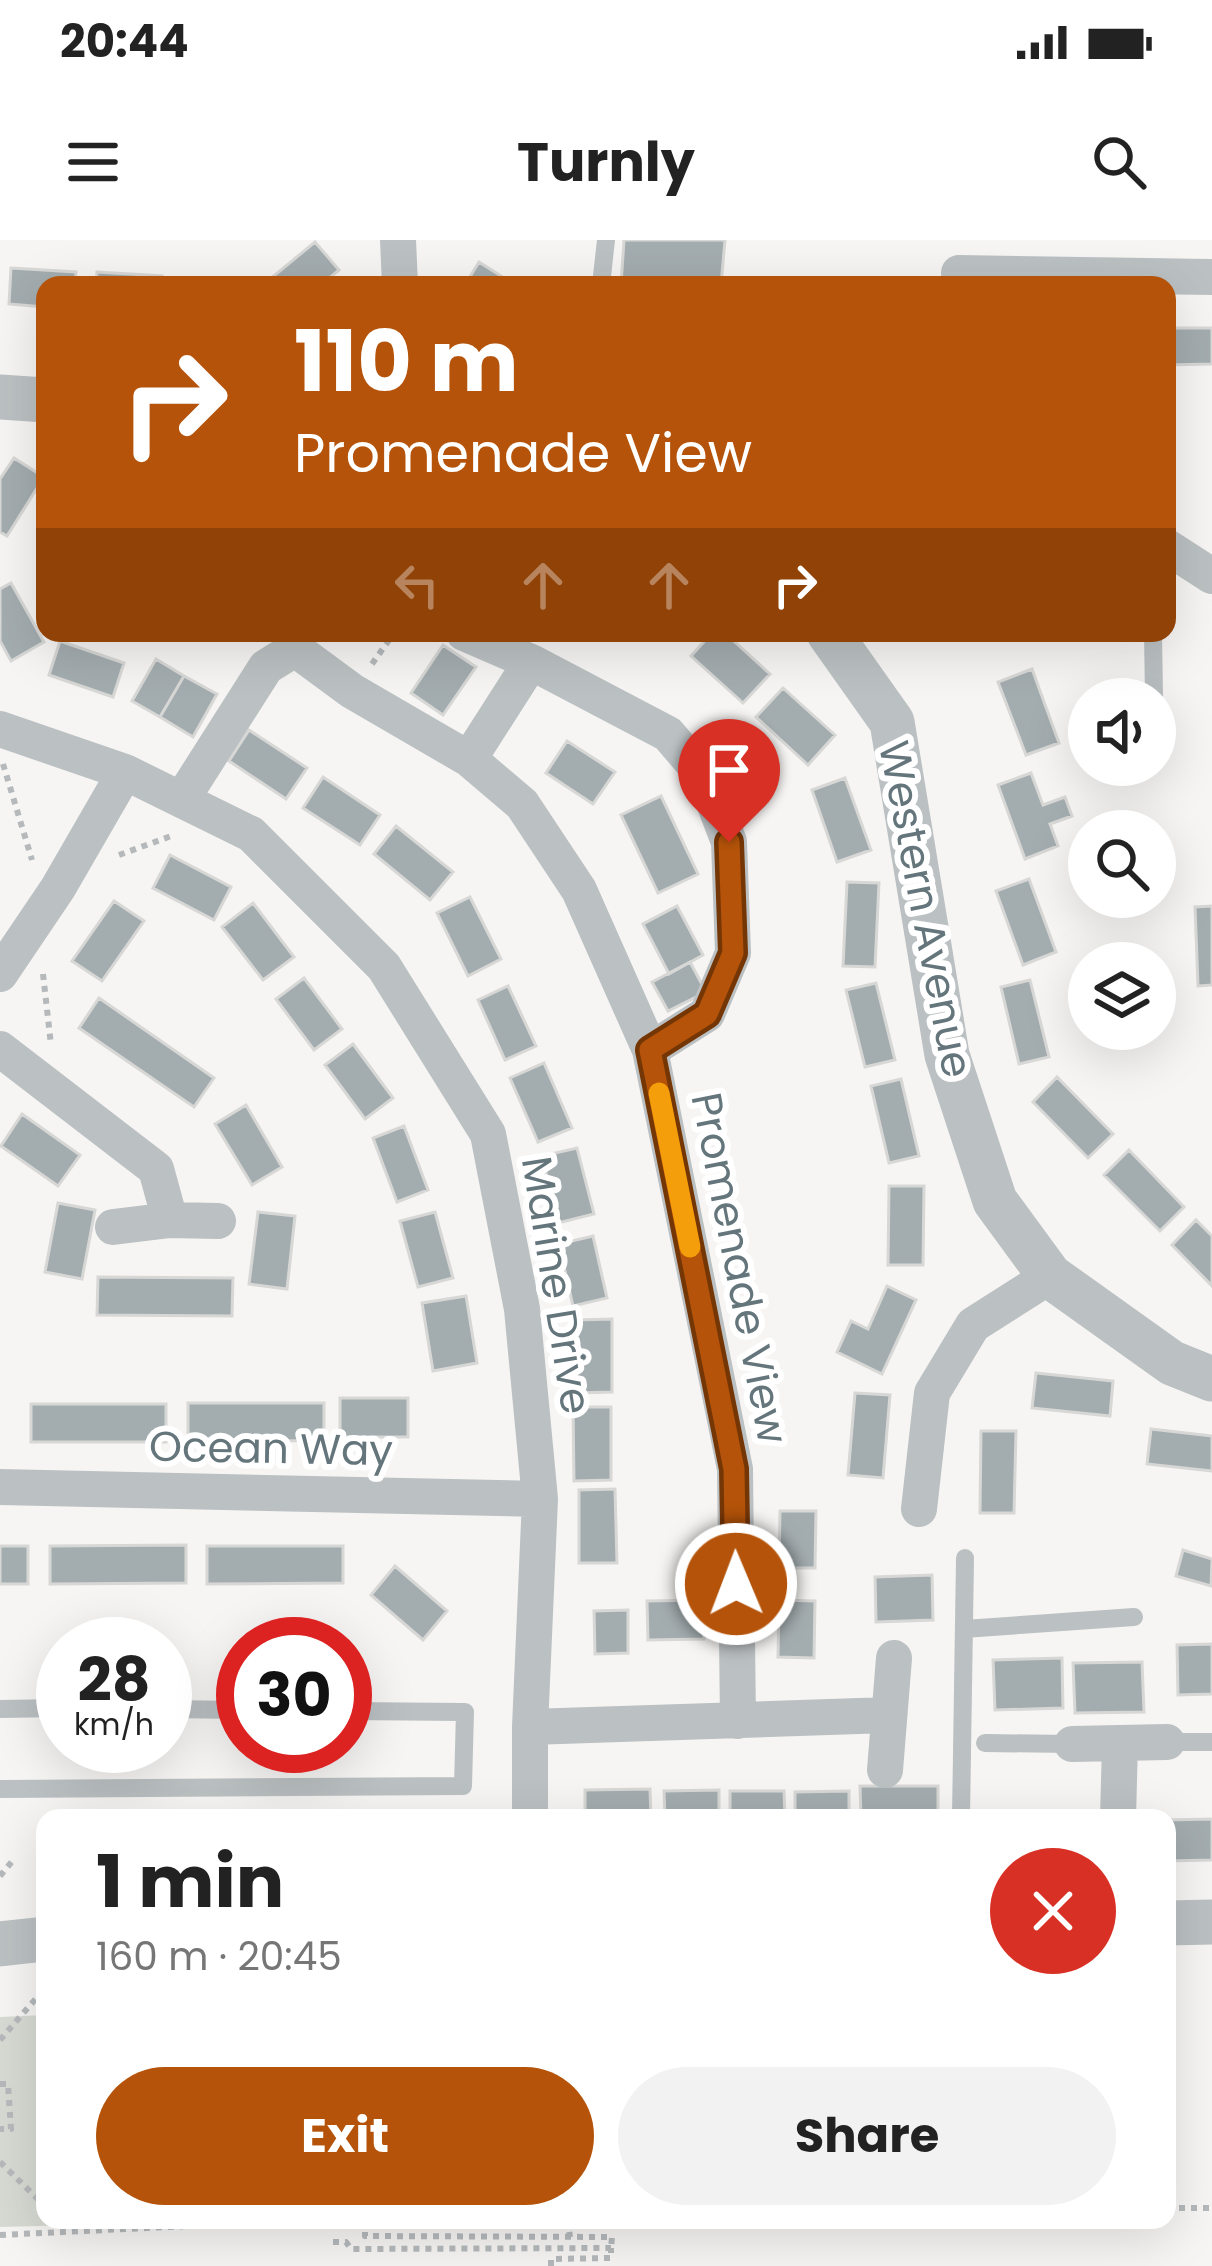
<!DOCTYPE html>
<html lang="en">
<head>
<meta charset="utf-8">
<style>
	:root { --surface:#fff; --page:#f2f2f2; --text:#222; --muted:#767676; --accent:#b45309 }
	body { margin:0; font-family:Poppins,sans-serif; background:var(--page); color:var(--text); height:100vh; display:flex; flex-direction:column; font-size:45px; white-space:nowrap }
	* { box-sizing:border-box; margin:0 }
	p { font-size:39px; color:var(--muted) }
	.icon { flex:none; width:66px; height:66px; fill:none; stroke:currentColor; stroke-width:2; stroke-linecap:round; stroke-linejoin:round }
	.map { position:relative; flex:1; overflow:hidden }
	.drawer { position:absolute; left:36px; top:1569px; width:1140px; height:420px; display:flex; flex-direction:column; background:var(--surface); border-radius:24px; box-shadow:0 12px 48px #0002 }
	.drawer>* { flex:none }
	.banner { position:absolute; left:36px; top:36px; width:1140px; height:366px; border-radius:24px; box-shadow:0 12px 48px #0002; background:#b45309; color:#fff; overflow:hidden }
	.tools { position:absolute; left:1068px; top:438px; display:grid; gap:24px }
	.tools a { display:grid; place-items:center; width:108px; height:108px; border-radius:50%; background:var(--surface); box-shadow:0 12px 48px #0002; font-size:60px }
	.speed { position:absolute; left:36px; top:1377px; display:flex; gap:24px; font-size:60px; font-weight:700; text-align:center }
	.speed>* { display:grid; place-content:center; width:156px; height:156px; border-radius:50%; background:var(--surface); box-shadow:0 12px 48px #0002; line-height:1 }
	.speed small { font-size:30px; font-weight:400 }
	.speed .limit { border:18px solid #d22; background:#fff; color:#111 }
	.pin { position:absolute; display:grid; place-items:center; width:102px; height:102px; color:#fff; margin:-123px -51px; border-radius:50% 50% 50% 0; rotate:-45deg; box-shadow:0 0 12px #0007 }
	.pin .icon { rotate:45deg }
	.me { position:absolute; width:132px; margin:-66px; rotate:359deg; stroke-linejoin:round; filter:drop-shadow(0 0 9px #0008) }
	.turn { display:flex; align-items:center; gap:42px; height:252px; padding:0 60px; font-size:54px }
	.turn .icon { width:156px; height:156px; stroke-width:2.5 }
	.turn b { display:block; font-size:84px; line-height:102px }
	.lanes { display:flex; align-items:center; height:114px; padding:0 60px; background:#0003; justify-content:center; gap:60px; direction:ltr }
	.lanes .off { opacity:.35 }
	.round { display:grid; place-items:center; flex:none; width:126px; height:126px; border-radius:63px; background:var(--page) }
	.summary { display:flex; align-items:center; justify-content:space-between; height:204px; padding:0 60px }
	h1 { font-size:72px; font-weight:700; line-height:90px }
	.cta { display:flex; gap:24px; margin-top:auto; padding:24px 60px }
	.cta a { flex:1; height:138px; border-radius:72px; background:var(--accent); color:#fff; font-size:48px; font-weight:700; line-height:138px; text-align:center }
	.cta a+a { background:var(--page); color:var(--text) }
	.status { display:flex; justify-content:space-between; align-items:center; height:84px; padding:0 60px; background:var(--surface); direction:ltr }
	.status svg { height:33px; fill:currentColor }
	header { display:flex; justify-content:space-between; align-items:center; height:156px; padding:0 60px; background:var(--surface); font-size:54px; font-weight:700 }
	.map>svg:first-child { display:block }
	.green { fill:#d7dad3 }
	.building { fill:#a3acaf; stroke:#d7d7d6; stroke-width:3 }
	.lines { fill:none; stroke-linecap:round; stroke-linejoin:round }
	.path { stroke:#b5b9bb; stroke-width:6; stroke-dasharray:6 6; stroke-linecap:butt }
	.service { stroke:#bbc0c2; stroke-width:18 }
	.minor { stroke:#bbc0c2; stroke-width:36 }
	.tertiary { stroke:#bbc0c2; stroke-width:45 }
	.route-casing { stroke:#753606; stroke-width:30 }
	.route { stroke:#b45309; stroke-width:21 }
	.slow { stroke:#f59e0b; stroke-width:21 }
	.labels { text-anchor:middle; stroke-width:12; stroke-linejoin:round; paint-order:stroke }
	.street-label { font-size:42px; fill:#64757b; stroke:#fff }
</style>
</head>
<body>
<div class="status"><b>20:44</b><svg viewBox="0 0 49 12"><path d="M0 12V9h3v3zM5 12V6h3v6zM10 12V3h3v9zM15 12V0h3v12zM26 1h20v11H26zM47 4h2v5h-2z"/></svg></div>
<header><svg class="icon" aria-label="menu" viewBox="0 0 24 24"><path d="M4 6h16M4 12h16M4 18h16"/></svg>Turnly<svg class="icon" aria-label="search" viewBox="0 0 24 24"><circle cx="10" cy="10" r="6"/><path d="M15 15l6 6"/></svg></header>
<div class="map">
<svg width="1212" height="2026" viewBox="0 0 1212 2026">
	<rect width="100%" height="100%" fill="#f6f5f3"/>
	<path class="green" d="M45 1775V1980H120V1984L0 1987V1777Z"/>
	<path class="building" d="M624 0H725L721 45H621Z
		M315 2 339 30 321 45 264 44Z
		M479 22 515 45H465Z
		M11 28 76 32 75 45H45V67L9 64Z
		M97 32 162 36 161 45H96Z
		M1167 88H1212V124L1167 125Z
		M14 218 44 237 7 296 0 292V239Z
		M11 343 44 402 11 421 0 401V349Z
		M712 393H725L770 434 743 463 691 416Z
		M60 401 124 423 113 457 49 435Z
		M443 405 476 427 443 475 411 453Z
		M156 419 184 436 160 477 132 461Z
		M1032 429 1059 503 1026 515 998 442Z
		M184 436 217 454 193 497 160 477Z
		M783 448 835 495 808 525 756 477Z
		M249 490 307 528 286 559 229 521Z
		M567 501 615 532 593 564 546 533Z
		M1031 533 1043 565 1065 557 1072 576 1050 584 1058 606 1025 619 998 545Z
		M323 537 380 575 360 605 303 568Z
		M845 538 871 610 837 622 812 550Z
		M661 556 698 634 658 653 621 575Z
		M396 586 453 632 430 660 374 614Z
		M170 615 231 647 214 680 153 648Z
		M1029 639 1056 712 1023 725 996 651Z
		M847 642 879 643 875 727 843 726Z
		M470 657 501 719 468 736 437 673Z
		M114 661 144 681 102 741 72 721Z
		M253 663 294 717 263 740 222 687Z
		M677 666 703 715 669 734 643 684Z
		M1212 666V745L1198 746 1195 667Z
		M1125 704 1130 723H1095L1093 712Z
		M690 722 706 752 668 771 652 742Z
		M304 738 342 789 314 810 276 759Z
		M1030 740 1049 817 1019 824 1001 747Z
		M876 743 895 820 865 827 846 750Z
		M508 746 536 806 505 820 478 760Z
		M99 758 214 838 194 867 79 788Z
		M353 804 393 858 365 879 325 825Z
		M544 823 572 888 538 902 510 838Z
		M1057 837 1113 894 1088 918 1033 862Z
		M901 839 919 916 889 923 871 846Z
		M246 865 282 927 252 945 215 884Z
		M22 874 80 915 58 946 1 906Z
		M404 886 428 950 397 962 373 898Z
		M577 908 594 974 558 983 542 916Z
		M1129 910 1184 967 1160 991 1104 935Z
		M889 946H924L923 1025H888Z
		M58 963 95 970 82 1039 45 1032Z
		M258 972 295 976 287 1049 249 1044Z
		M435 972 453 1038 418 1047 400 981Z
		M1196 980 1212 996V1046L1172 1005Z
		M593 996 607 1058 573 1066 559 1004Z
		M98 1037 233 1038 232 1076 97 1075Z
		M887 1046 916 1060 882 1134 837 1112 851 1081 868 1089Z
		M466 1056 477 1123 433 1131 422 1063Z
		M612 1079V1152L575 1153V1080Z
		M1036 1133 1113 1141 1110 1176 1032 1168Z
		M855 1153 890 1155 883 1238 848 1235Z
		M340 1158H408V1197H340Z
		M188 1163H324V1201L188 1200Z
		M31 1164H166V1202H31Z
		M573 1167H611V1240L574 1241Z
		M1151 1189 1212 1196V1231L1147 1224Z
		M981 1191H1016L1014 1273H980Z
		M615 1249 617 1323H579V1250Z
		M780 1271H816L815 1328H779Z
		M186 1305V1343L50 1344V1306Z
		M0 1306H28V1344H0Z
		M207 1306H343V1343L207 1344Z
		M1183 1310 1212 1319 1211 1346 1176 1336Z
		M395 1326 447 1371 423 1400 371 1355Z
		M932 1335 933 1380 876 1382 875 1337Z
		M704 1360V1399L648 1400 647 1361Z
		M779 1360 815 1361 814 1418 778 1417Z
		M628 1370V1413L595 1414 594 1371Z
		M1212 1404V1454L1178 1455 1177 1405Z
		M1062 1418 1063 1468 995 1470 993 1420Z
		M1142 1422 1144 1472 1075 1473 1073 1423Z
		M860 1546H938V1578H861Z
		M650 1549 651 1578H585V1550Z
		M719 1550V1578H665L664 1551Z
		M730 1551H784L785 1578H730Z
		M849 1551V1578H795V1552Z
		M1212 1579V1620L1167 1621V1580Z"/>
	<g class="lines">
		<path class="path" d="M372 424 394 393
			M3 524 32 620
			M119 615 174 595
			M43 734 51 805
			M0 1636 14 1619
			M0 1800 45 1748
			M0 1844H8L11 1889H0
			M0 1922 45 1966
			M1167 1968H1212
			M365 1980V1996L612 1997 611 2008
			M568 1980 570 1997
			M0 1995 314 1980
			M333 2002H346L351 2009 611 2008
			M551 2026V2019L611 2018V2008"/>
		<path class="service" d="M601 45 606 0
			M1153 393 1154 457
			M964 1389 1134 1377
			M0 1469 63 1468
			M165 1469 243 1470
			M1167 1502H1212
			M985 1503 1072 1504
			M0 1549 463 1546 465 1472 345 1471
			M961 1578 965 1318"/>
		<path class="minor" d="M398 0 400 45
			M959 33 1212 37
			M1167 307 1212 336
			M464 393 531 422 668 494 704 536 729 602 733 713 707 774 650 810
			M0 489 125 532 251 594 384 727 488 894 522 1069 540 1259 530 1487V1578
			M469 519 531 422
			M182 559 266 427 295 409 352 451 469 519 522 564 579 650 650 810 735 1229 738 1481
			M0 734 58 648 125 532
			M0 809 156 929 170 980
			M113 987 170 980 218 981
			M0 1247 540 1259
			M919 1269 932 1153 973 1085 1050 1036
			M530 1487 889 1475
			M1072 1504 1167 1502
			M885 1530 894 1418
			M1118 1578 1120 1503"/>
		<path class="tertiary" d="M0 157 45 160
			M829 393 892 482 947 815 995 961 1050 1036 1172 1123 1212 1139
			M1167 1683 1212 1682
			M0 1704 45 1699"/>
	</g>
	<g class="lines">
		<defs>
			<path id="route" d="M729 602 733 713 707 774 650 810 734 1229 736 1344"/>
		</defs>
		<use href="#route" class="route-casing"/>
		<use href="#route" class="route"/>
		<path class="slow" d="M659 853 690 1007"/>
	</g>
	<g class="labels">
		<g class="street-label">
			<text transform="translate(926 669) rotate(79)" y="15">Western Avenue</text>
			<text transform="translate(740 1028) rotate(79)" y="15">Promenade View</text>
			<text transform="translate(557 1045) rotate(81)" y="15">Marine Drive</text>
			<text transform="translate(271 1208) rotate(1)" y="15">Ocean Way</text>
		</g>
	</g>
</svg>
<div class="tools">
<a><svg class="icon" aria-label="sound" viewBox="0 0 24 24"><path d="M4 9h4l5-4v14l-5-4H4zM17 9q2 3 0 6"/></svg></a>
<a><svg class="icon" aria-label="search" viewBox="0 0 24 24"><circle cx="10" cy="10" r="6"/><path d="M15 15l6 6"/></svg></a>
<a><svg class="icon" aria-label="layers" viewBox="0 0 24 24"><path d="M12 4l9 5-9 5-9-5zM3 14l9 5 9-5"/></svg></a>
</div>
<div class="speed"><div>28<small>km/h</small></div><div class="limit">30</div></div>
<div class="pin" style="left:729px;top:602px;background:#d93025"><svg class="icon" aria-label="arrive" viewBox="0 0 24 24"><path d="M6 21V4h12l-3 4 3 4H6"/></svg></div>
<svg class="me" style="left:736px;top:1344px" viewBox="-20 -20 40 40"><circle r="17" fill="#b45309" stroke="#fff" stroke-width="3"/><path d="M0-11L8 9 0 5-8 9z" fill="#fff"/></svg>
<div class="banner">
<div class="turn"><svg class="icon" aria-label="right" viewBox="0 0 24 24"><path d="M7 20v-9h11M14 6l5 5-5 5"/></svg><div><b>110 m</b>Promenade View</div></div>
<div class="lanes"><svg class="icon off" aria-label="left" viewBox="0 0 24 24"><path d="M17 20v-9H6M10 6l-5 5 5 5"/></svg><svg class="icon off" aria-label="ahead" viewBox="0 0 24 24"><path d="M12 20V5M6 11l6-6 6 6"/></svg><svg class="icon off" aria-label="ahead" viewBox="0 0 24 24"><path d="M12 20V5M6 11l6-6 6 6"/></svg><svg class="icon" aria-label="right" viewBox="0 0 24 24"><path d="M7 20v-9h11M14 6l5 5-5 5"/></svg></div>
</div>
<section class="drawer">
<div class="summary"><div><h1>1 min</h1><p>160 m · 20:45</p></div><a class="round" style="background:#d93025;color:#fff"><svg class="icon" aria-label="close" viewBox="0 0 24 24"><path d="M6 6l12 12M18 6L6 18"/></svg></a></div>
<div class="cta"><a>Exit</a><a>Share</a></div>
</section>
</div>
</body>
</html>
